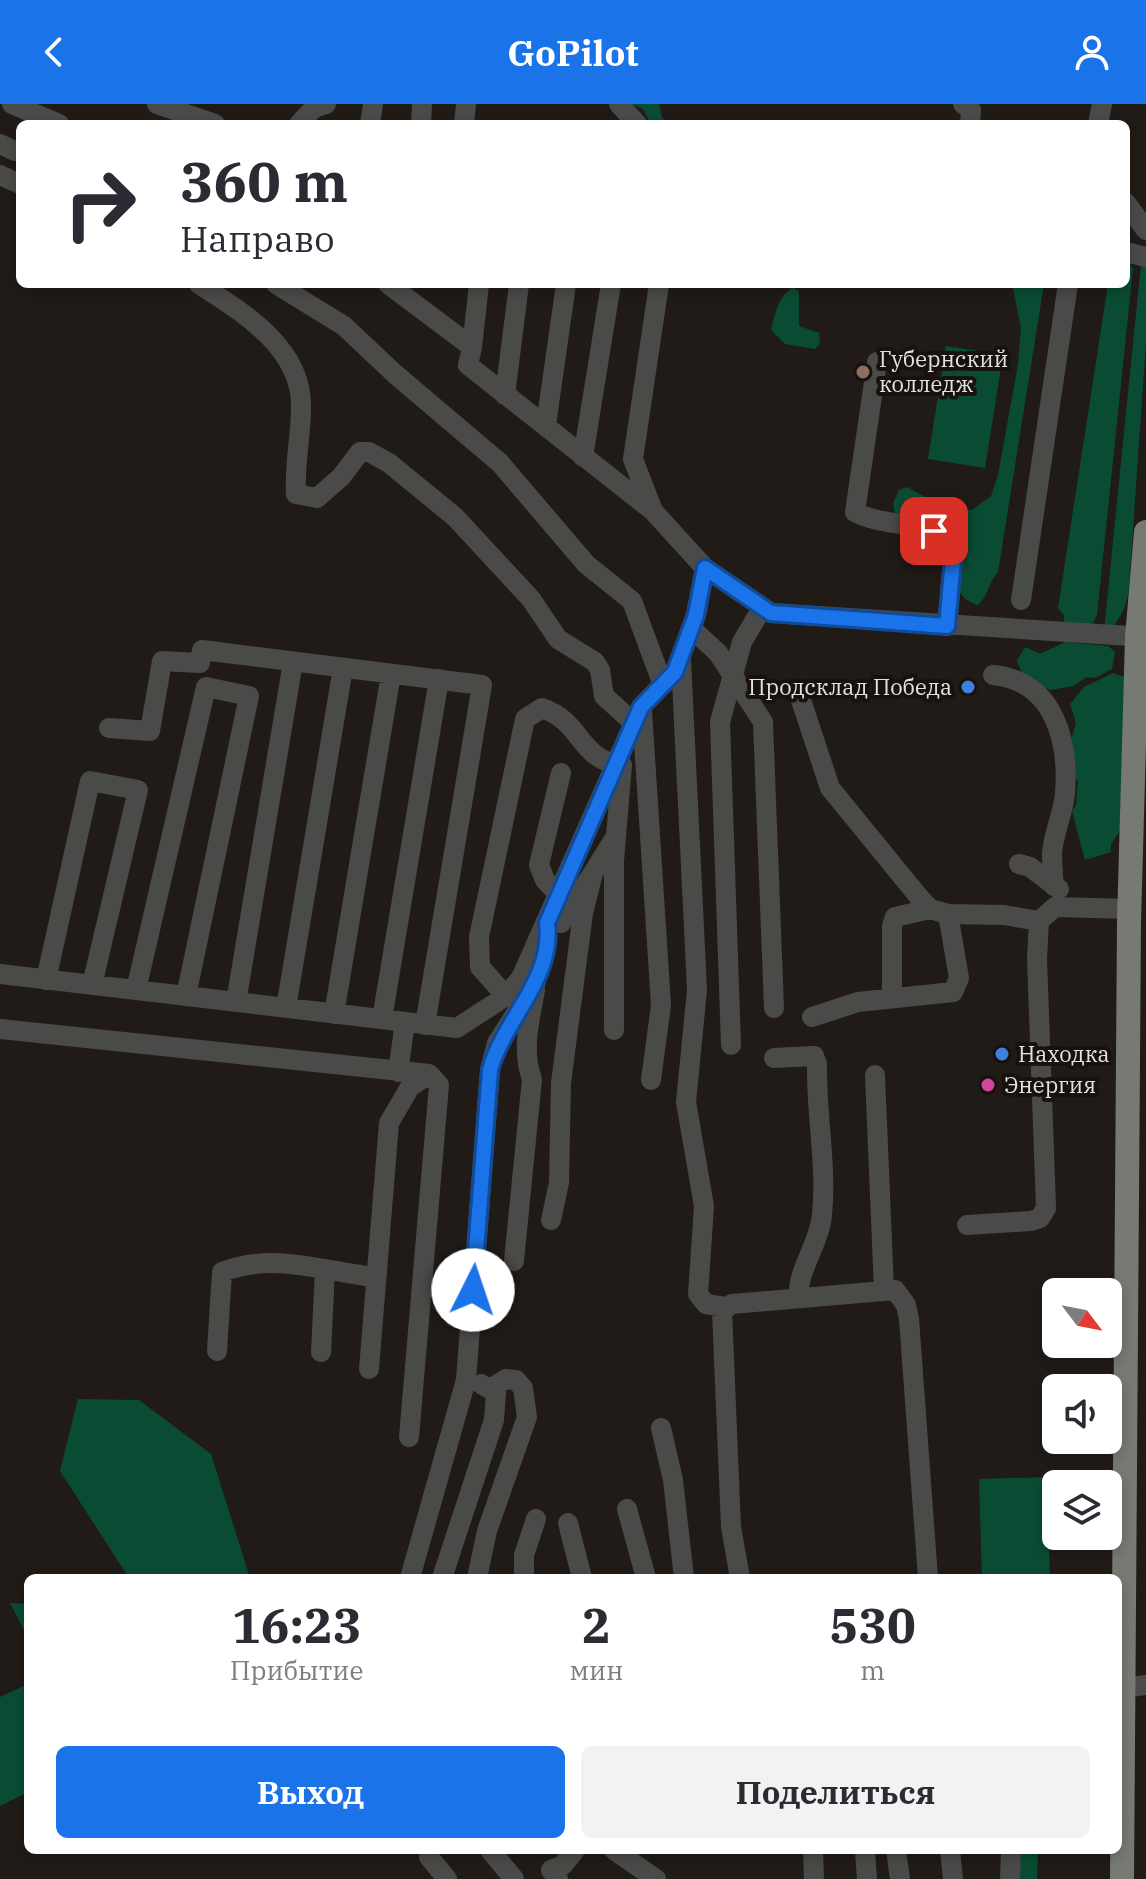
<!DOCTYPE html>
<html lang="ru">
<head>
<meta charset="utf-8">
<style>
	:root { --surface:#fff; --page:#f2f2f3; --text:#2b2b33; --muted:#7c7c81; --accent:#1a73e8 }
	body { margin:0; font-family:"IBM Plex Serif",serif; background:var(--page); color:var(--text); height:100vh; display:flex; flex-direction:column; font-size:30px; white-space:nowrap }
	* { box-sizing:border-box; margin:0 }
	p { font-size:26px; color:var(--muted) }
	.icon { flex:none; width:44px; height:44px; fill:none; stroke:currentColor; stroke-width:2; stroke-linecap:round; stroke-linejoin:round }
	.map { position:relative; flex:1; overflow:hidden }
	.panel { position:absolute; left:24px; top:1470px; width:1098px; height:280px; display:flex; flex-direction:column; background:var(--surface); border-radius:12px; box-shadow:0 4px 12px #0003 }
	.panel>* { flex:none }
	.guide { position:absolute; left:16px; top:16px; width:1114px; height:168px; border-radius:12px; box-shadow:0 4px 12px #0003; background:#fff; color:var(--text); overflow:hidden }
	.needle { width:52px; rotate:122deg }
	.controls { position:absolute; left:1042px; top:1174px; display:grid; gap:16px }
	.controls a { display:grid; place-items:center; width:80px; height:80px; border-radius:12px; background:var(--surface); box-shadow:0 4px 12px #0003; font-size:40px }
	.pin { position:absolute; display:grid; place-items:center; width:68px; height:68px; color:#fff; margin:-34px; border-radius:16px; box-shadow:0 4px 12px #0006 }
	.me { position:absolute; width:88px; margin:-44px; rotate:4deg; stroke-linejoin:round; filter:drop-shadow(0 0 6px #0008) }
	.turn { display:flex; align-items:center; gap:28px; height:168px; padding:0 32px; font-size:36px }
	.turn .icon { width:104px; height:104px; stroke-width:2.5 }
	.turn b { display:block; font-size:56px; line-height:68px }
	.eta { display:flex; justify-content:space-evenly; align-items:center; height:136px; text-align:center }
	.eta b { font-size:48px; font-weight:800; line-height:56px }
	.button { display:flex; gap:16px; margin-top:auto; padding:16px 32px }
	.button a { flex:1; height:92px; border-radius:12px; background:var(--accent); color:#fff; font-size:32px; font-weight:800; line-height:92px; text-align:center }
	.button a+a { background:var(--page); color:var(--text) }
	header { display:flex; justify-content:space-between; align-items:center; height:104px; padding:0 32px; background:var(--accent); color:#fff; font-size:36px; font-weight:800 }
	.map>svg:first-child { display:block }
	.green { fill:#094c33 }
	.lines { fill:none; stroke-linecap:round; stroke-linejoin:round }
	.minor { stroke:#4a4b48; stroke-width:20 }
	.major { stroke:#777a73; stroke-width:24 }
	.route-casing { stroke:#114b97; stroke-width:20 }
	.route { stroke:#1a73e8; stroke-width:14 }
	.education-dot { fill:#8d6e63; stroke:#18120e; stroke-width:3 }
	.shop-dot { fill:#3f7fe0; stroke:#18120e; stroke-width:3 }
	.hotel-dot { fill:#d1479c; stroke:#18120e; stroke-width:3 }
	.labels { text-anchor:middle; stroke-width:8; stroke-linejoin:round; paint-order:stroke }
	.poi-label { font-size:22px; fill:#e5e1de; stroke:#18120e; text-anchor:start }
</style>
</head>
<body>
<header><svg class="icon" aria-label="back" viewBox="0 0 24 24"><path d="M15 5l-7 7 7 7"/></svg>GoPilot<svg class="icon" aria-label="person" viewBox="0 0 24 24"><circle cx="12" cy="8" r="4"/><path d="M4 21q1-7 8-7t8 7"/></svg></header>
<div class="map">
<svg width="1146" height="1775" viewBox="0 0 1146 1775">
	<rect width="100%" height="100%" fill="#211b17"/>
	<path class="green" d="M632 0H659L662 13 668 20H651L643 5Z
		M1126 155 1133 164 1097 511 1089 526 1064 523V511L1058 504 1108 180H1126Z
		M1141 160 1146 161V238L1129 483C1127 501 1122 513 1110 526L1104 527Z
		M1012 180H1044L998 468C988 478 989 491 978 501 945 490 960 465 959 436L951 427 895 413 893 399 899 386 907 383 947 404 972 406 991 392 998 371 1018 260 1021 224Z
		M793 184 799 187V222L819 229 820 240 815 245 785 240 771 226C775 212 778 191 793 184Z
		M946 242 1003 251 985 364 928 355Z
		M1065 538 1108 542 1115 548 1112 565 1095 574 1086 573 1074 582 1050 586 1029 575 1021 567 1017 557 1025 543 1040 550Z
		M1113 569 1124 573V581L1120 727 1111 740V748L1085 756 1072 707 1076 701 1078 677 1072 669 1070 640 1076 619 1070 600 1084 583Z
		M78 1295 139 1296 211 1350 250 1474H129L60 1367Z
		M1047 1373 1050 1474H982L979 1375Z
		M10 1499 28 1500V1534Z
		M28 1580V1688L0 1702V1593Z
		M1017 1746H1038L1037 1775H1016Z"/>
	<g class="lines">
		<path class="minor" d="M12 0 59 20
			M157 0 215 20
			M619 0 637 20
			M963 0 971 6 970 20
			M299 20 314 4 326 0
			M370 20 373 0
			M421 20 422 0
			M464 20 466 0
			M1098 20 1102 0
			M0 40 15 47
			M0 71 20 80
			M1126 99 1146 126
			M1126 148 1146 153
			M199 180C242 208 303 244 301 304 301 332 294 362 296 390L317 394 341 373 360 348H369L389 359 455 413 531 495 558 535 595 558 600 566 604 592 635 620
			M276 180 344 222 395 270 500 359 586 460 632 497 663 581
			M388 180 472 243 468 261 653 407 705 464
			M472 243 479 180
			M877 258 855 408C882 423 927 417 947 436L953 456 947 522
			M505 291 519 180
			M546 321 566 180
			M583 353 611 180
			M653 407 633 355 659 180
			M1021 496 1068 180
			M691 524 718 549 763 618 774 904
			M681 556 697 886 686 998 704 1102 698 1190 706 1200 725 1203
			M993 571C1055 577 1069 638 1065 690 1063 710 1053 730 1052 750 1052 761 1053 771 1054 782
			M801 596 830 684 919 793 930 805 948 810
			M642 607 661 901 651 976
			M109 624 150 627 162 557 200 559 202 546 482 581 425 921
			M1019 760 1030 763 1059 785
			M560 792 545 776 539 761 561 669
			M561 819 593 769
			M0 870 457 924 506 892 521 874 641 603 675 568 696 511 705 464 771 509 1146 533
			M46 876 90 677 138 686 92 881
			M136 886 206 583 249 592 186 892
			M506 892 480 863 479 833 525 615 542 604C582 618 577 651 617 661
			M892 894V822L895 813 930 805
			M236 898 293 558
			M286 904 343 564
			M334 910 391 570
			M812 913 858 898 953 888 959 874 948 810 1004 811 1039 817
			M382 915 439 575
			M0 925 429 970 410 983 389 1019 369 1265
			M614 926V757L622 661
			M731 941 720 618 742 538 762 504
			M774 954 814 952 817 960C816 1010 827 1062 822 1111 819 1141 796 1168 799 1194
			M398 968 405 918
			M875 971 884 1186
			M551 1116 559 1079 561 979 583 809 593 769 616 732
			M967 1121 1031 1117 1040 1114 1046 1104 1037 855 1039 817 1055 803 1130 805
			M514 1157 532 975C521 946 530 915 535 886
			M217 1247 222 1168C272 1148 323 1167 374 1173
			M321 1248 325 1165
			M661 1324 673 1376 684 1474
			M409 1333 439 981 429 970
			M627 1405 646 1474
			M568 1419 582 1474
			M410 1474 466 1276 490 966 497 939 536 878
			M442 1474 494 1316 496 1289 481 1280
			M477 1474 487 1427 527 1313 523 1284 516 1276 506 1275 490 1285
			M524 1474V1451L536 1415
			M740 1474 731 1423 722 1207 732 1200 895 1186 906 1201 909 1215 928 1474
			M1118 1585 1146 1581
			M490 1746 514 1775
			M614 1746 656 1775
			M813 1746 814 1775
			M865 1746 867 1775
			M896 1746 900 1775
			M950 1746 953 1775
			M429 1753 447 1775
			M558 1775 551 1766 563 1761 575 1746
			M1010 1775 1011 1746"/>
		<path class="major" d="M1122 1775 1129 818 1137 533 1146 428"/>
	</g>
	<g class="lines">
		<defs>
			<path id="route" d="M473 1186 490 966C504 915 554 875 547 819L641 603 675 568 696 511 705 464 771 509 947 522 953 456 947 436 934 427"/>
		</defs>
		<use href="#route" class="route-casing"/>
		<use href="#route" class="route"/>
	</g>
	<circle class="education-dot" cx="863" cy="268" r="8"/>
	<g class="shop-dot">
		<circle cx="968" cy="583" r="8"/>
		<circle cx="1002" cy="950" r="8"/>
	</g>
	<circle class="hotel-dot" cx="988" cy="981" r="8"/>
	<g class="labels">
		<g class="poi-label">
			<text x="879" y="263">Губернский<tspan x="879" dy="25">колледж</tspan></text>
			<text x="952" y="591" text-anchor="end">Продсклад Победа</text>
			<text x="1018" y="958">Находка</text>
			<text x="1004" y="989">Энергия</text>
		</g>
	</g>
</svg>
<div class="controls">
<a><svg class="needle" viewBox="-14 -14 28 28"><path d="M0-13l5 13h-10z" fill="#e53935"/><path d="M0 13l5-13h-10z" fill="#7c7c81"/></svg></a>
<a><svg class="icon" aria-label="sound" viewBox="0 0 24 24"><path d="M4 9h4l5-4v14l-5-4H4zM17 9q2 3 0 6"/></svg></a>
<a><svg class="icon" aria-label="layers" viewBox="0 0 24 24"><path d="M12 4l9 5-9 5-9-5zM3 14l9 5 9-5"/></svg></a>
</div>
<div class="pin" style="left:934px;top:427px;background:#d93025"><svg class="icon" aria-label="arrive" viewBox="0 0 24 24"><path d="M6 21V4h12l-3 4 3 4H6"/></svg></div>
<svg class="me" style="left:473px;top:1186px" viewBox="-20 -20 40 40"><circle r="19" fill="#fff"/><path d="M0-13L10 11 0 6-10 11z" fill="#1a73e8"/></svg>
<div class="guide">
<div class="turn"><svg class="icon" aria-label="right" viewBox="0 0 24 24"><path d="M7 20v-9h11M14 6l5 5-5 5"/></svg><div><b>360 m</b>Направо</div></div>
</div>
<section class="panel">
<div class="eta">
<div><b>16:23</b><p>Прибытие</p></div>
<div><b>2</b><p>мин</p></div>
<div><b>530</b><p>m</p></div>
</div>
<div class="button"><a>Выход</a><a>Поделиться</a></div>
</section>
</div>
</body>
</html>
